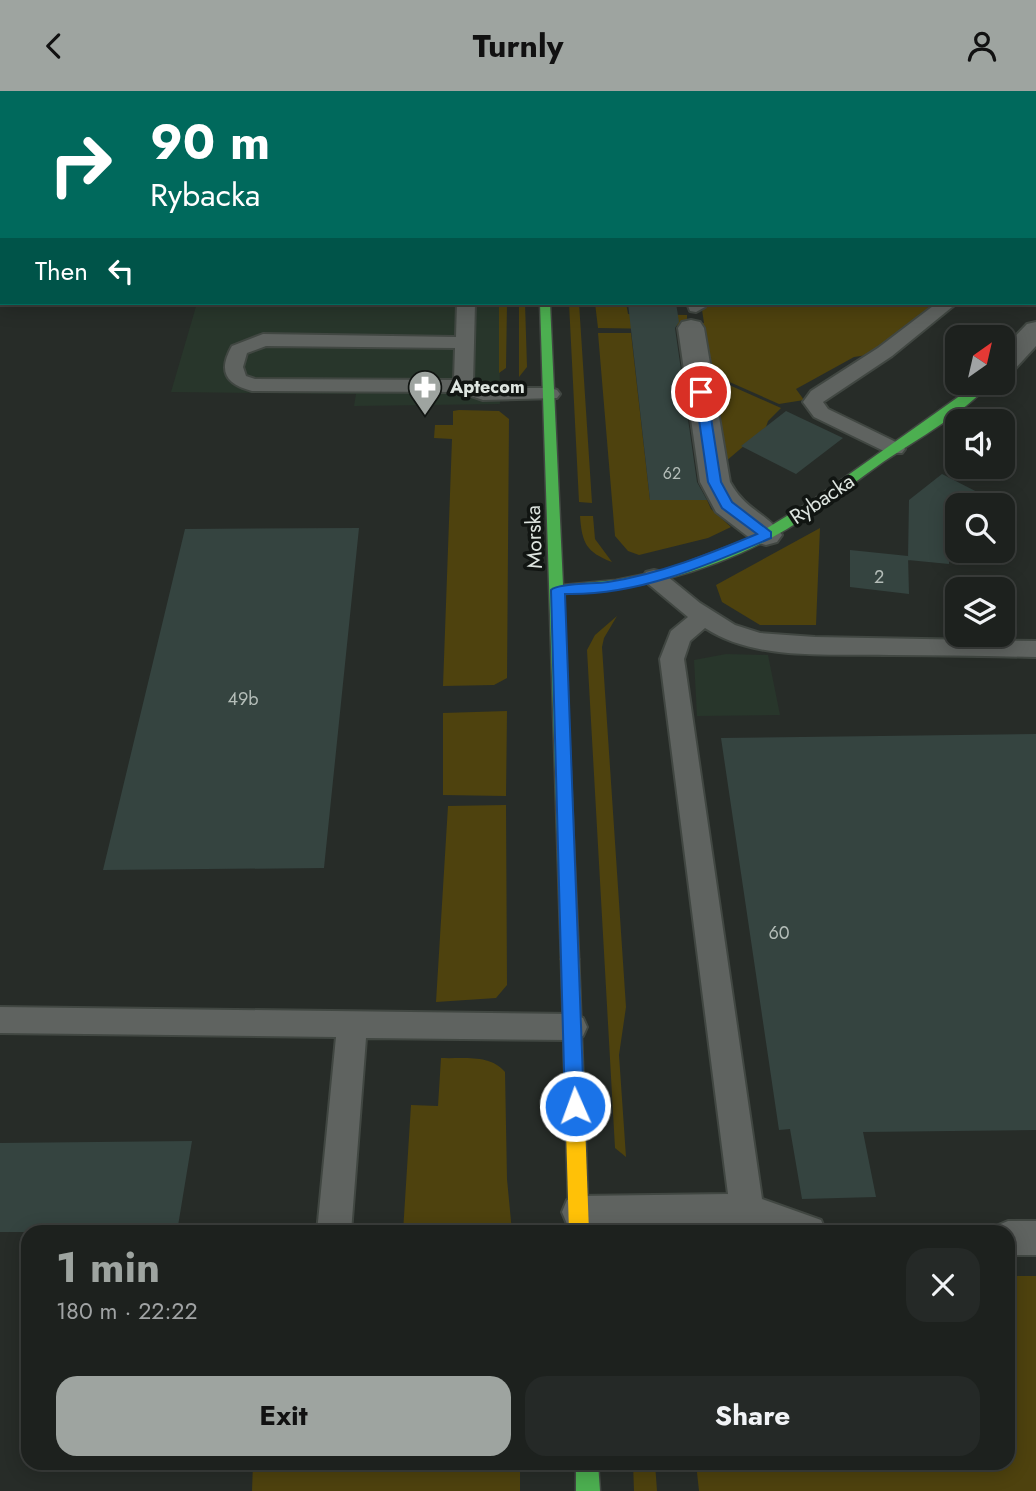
<!DOCTYPE html>
<html lang="en">
<head>
<meta charset="utf-8">
<style>
	:root { --surface:#1d211e; --page:#252927; --text:#f1f3f6; --muted:#a0a3a4; --line:#3b3e3c; --accent:#9ea4a0 }
	body { margin:0; font-family:Jost,sans-serif; background:var(--page); color:var(--text); height:100vh; display:flex; flex-direction:column; font-size:26px; white-space:nowrap }
	* { box-sizing:border-box; margin:0 }
	p { font-size:23px; color:var(--muted) }
	.icon { flex:none; width:38px; height:38px; fill:none; stroke:currentColor; stroke-width:2; stroke-linecap:round; stroke-linejoin:round }
	.map { position:relative; flex:1; overflow:hidden }
	.details { position:absolute; left:21px; top:1134px; width:994px; height:245px; display:flex; flex-direction:column; background:var(--surface); border-radius:21px; box-shadow:0 4px 18px #0003,0 0 0 2px var(--line) }
	.details>* { flex:none }
	.hud { position:absolute; left:0px; top:0px; width:1036px; height:214px; box-shadow:0 4px 18px #0003,0 0 0 2px var(--line); background:#00695c; color:#fff; overflow:hidden }
	.needle { width:46px; rotate:34deg }
	.tools { position:absolute; left:945px; top:234px; display:grid; gap:14px }
	.tools a { display:grid; place-items:center; width:70px; height:70px; border-radius:14px; background:var(--surface); box-shadow:0 4px 18px #0003,0 0 0 2px var(--line); font-size:35px }
	.pin { position:absolute; display:grid; place-items:center; width:60px; height:60px; color:#fff; margin:-30px; border:4px solid #fff; border-radius:50%; box-shadow:0 2px 7px #0007 }
	.me { position:absolute; width:77px; margin:-38px; rotate:358deg; stroke-linejoin:round; filter:drop-shadow(0 0 5px #0008) }
	.turn { display:flex; align-items:center; gap:24px; height:147px; padding:0 35px; font-size:32px }
	.turn .icon { width:91px; height:91px; stroke-width:2.5 }
	.turn b { display:block; font-size:49px; line-height:60px }
	.then { display:flex; align-items:center; height:66px; padding:0 35px; background:#0003; gap:14px; font-size:26px }
	.round { display:grid; place-items:center; flex:none; width:74px; height:74px; border-radius:21px; background:var(--page) }
	.summary { display:flex; align-items:center; justify-content:space-between; height:119px; padding:0 35px }
	h1 { font-size:42px; font-weight:700; line-height:52px; color:var(--accent) }
	.button { display:flex; gap:14px; margin-top:auto; padding:14px 35px }
	.button a { flex:1; height:80px; border-radius:21px; background:var(--accent); color:#111; font-size:28px; font-weight:700; line-height:80px; text-align:center }
	.button a+a { background:var(--page); color:var(--text) }
	header { display:flex; justify-content:space-between; align-items:center; height:91px; padding:0 35px; background:var(--accent); color:#111; font-size:32px; font-weight:700 }
	.map>svg:first-child { display:block }
	.built { fill:#28362b }
	.green { fill:#4e420e }
	.building { fill:#354440 }
	.lines { fill:none; stroke-linecap:round; stroke-linejoin:round }
	.lane-casing { stroke:#414742; stroke-width:4 }
	.street-casing { stroke:#414742; stroke-width:4 }
	.fast-casing { stroke:#414742; stroke-width:3 }
	.slow-casing { stroke:#414742; stroke-width:3 }
	.lane { fill:#5f6360; fill-rule:evenodd }
	.street { fill:#5f6360; fill-rule:evenodd }
	.fast { fill:#4caf50; fill-rule:evenodd }
	.slow { fill:#ffc107; fill-rule:evenodd }
	.route { fill:#1a73e8; stroke:#114b97; stroke-width:2 }
	.labels { text-anchor:middle; stroke-width:7; stroke-linejoin:round; paint-order:stroke }
	.far-number-label { font-size:16px; fill:#b4bdb8 }
	.far-poi-label { font-size:18px; font-weight:bold; fill:#dee5e0; stroke:#111512; text-anchor:start }
	.number-label { font-size:18px; fill:#b4bdb8 }
	.street-label { font-size:21px; fill:#dee5e0; stroke:#111512 }
</style>
</head>
<body>
<header><svg class="icon" aria-label="back" viewBox="0 0 24 24"><path d="M15 5l-7 7 7 7"/></svg>Turnly<svg class="icon" aria-label="person" viewBox="0 0 24 24"><circle cx="12" cy="8" r="4"/><path d="M4 21q1-7 8-7t8 7"/></svg></header>
<div class="map">
<svg width="1036" height="1400" viewBox="0 0 1036 1400">
	<rect width="100%" height="100%" fill="#272c28"/>
	<path class="built" d="M197 212H499L500 313 354 315 356 303 171 301Z
		M726 563 768 564 780 624 697 625 694 569Z"/>
	<path class="green" d="M499 212H507L506 277 499 282Z
		M519 212H525L527 276 519 286Z
		M569 212H579L592 412 579 411Z
		M595 212H626L628 223 687 224V232L663 238 598 237Z
		M701 212H935L867 264 854 266 796 298 804 309 779 313 707 281 698 232H704Z
		M598 242H631L650 409H707L711 418 731 436 708 447 639 464 628 460 615 445Z
		M709 285 781 317 768 330 766 336 725 371Z
		M459 319 499 320 509 328 507 587 494 594 443 595 452 348 434 347 435 334H453V320Z
		M580 425H593L595 448 612 471C586 461 582 452 580 425Z
		M820 437 816 534H760L722 511 716 494Z
		M617 525 604 547 602 556 626 916 619 964 626 1066 615 1057 587 559 595 544Z
		M507 620 506 705 443 704V622Z
		M506 714 507 894 496 907 436 911 448 715Z
		M441 967C463 968 490 963 505 981L507 1088 512 1141H403L411 1014 438 1015Z
		M1008 1185H1036V1400H699L696 1372H1008Z
		M253 1372H520V1400H252Z
		M633 1372H655L657 1400H634Z"/>
	<path class="building" d="M628 212H676L679 231 675 237 697 391 707 409H650Z
		M786 320 843 347 796 383 741 355Z
		M942 383 989 407 979 415H957V460H963L964 471 949 469V473L908 469 909 409Z
		M359 437 324 777 103 779 185 438Z
		M850 459 908 465 909 503 850 496Z
		M1036 643V1039L863 1041 876 1106 802 1108 790 1038 779 1039 721 647Z
		M192 1050 177 1141H0V1052Z"/>
	<g class="lines">
		<defs>
			<path id="lane" d="M921 0H935L936 2H922Z
				M0 43H2V51H0Z
				M0 71H2V81H0Z
				M1034 163H1036V174H1034Z
				M457 212H475L473 292 486 297H550L557 299 560 303 557 307 483 309 460 301 252 300C225 293 218 280 232 255L263 243 456 246ZM266 255 455 257 454 289 255 288 246 285 243 276 247 262Z
				M687 212H705V216L696 221 690 220Z
				M937 212H957L892 265 823 311 828 318 902 354 905 358 902 362H888L814 326 803 311 811 300 878 257Z
				M654 479 662 481 700 512 735 534 760 542 815 546 1036 550V566C987 565 939 564 890 564 830 562 757 571 705 537L690 550 684 568 762 1108 821 1129 826 1141H763L747 1135 579 1137 567 1133 562 1121 567 1109 579 1105 728 1103 660 568 671 540 688 526 646 491 643 486 646 481Z
				M0 916 572 923 583 927 587 936 583 945 572 949 366 947 351 1141H317L336 946 0 942Z
				M1008 1130H1036V1164H1008V1141H994L996 1135Z"/>
			<path id="street" d="M725 0H745L746 2H725Z
				M1034 22H1036V34H1034Z
				M691 229 700 231 704 237 730 391C745 419 767 422 782 444L777 451 766 454 755 451 716 421 700 391 678 237 682 231Z
				M1036 231V255L1013 280 1003 282V258L1027 233Z"/>
			<path id="fast" d="M535 0H543L544 2H536Z
				M0 1 3 2 2 7H0Z
				M540 212H550L563 494 616 489 670 478 751 447 813 409 978 292H991C961 324 919 347 883 371 851 394 820 418 787 438 718 479 642 499 563 503L579 868 576 873 570 875 564 873 561 868Z
				M576 1372H598L600 1400H576Z"/>
			<path id="slow" d="M570 861 576 863 579 868 589 1141H569L561 868 564 863Z"/>
		</defs>
		<use href="#lane" class="lane-casing"/>
		<use href="#street" class="street-casing"/>
		<use href="#fast" class="fast-casing"/>
		<use href="#slow" class="slow-casing"/>
		<use href="#lane" class="lane"/>
		<use href="#street" class="street"/>
		<use href="#fast" class="fast"/>
		<use href="#slow" class="slow"/>
	</g>
	<path class="route" d="M701 298 707 301 721 391 732 411 771 441V447C706 475 636 505 565 503L584 1015 582 1021 575 1024 568 1021 565 1015 551 499C557 492 595 493 608 491 660 483 709 463 757 443L722 417 708 391 695 301Z"/>
	<defs>
		<symbol id="pharmacy-pin" viewBox="-11 -11 22 30"><path d="M0 17L-7.5 6A9.5 9.5 0 1 1 7.5 6Z" fill="#9ea4a0" stroke="#111512"/><path d="M-2-6h4v4h4v4h-4v4h-4v-4h-4v-4h4Z" fill="#fff"/></symbol>
	</defs>
	<g fill-rule="evenodd">
		<use href="#pharmacy-pin" x="406" y="277" width="38" height="52"/>
	</g>
	<g class="labels">
		<g class="far-number-label">
			<text x="672" y="388">62</text>
		</g>
		<g class="far-poi-label">
			<text x="450" y="302">Aptecom</text>
		</g>
		<g class="number-label">
			<text x="879" y="492">2</text>
			<text x="243" y="614">49b</text>
			<text x="779" y="848">60</text>
		</g>
		<g class="street-label">
			<text transform="translate(822 408) rotate(-34)" y="7">Rybacka</text>
			<text transform="translate(534 446) rotate(-92)" y="7">Morska</text>
		</g>
	</g>
</svg>
<div class="tools">
<a><svg class="needle" viewBox="-14 -14 28 28"><path d="M0-13l5 13h-10z" fill="#e53935"/><path d="M0 13l5-13h-10z" fill="#a0a3a4"/></svg></a>
<a><svg class="icon" aria-label="sound" viewBox="0 0 24 24"><path d="M4 9h4l5-4v14l-5-4H4zM17 9q2 3 0 6"/></svg></a>
<a><svg class="icon" aria-label="search" viewBox="0 0 24 24"><circle cx="10" cy="10" r="6"/><path d="M15 15l6 6"/></svg></a>
<a><svg class="icon" aria-label="layers" viewBox="0 0 24 24"><path d="M12 4l9 5-9 5-9-5zM3 14l9 5 9-5"/></svg></a>
</div>
<div class="pin" style="left:701px;top:301px;background:#d93025"><svg class="icon" aria-label="arrive" viewBox="0 0 24 24"><path d="M6 21V4h12l-3 4 3 4H6"/></svg></div>
<svg class="me" style="left:575px;top:1015px" viewBox="-20 -20 40 40"><circle r="17" fill="#1a73e8" stroke="#fff" stroke-width="3"/><path d="M0-11L8 9 0 5-8 9z" fill="#fff"/></svg>
<div class="hud">
<div class="turn"><svg class="icon" aria-label="right" viewBox="0 0 24 24"><path d="M7 20v-9h11M14 6l5 5-5 5"/></svg><div><b>90 m</b>Rybacka</div></div>
<div class="then">Then<svg class="icon" aria-label="left" viewBox="0 0 24 24"><path d="M17 20v-9H6M10 6l-5 5 5 5"/></svg></div>
</div>
<section class="details">
<div class="summary"><div><h1>1 min</h1><p>180 m · 22:22</p></div><a class="round"><svg class="icon" aria-label="close" viewBox="0 0 24 24"><path d="M6 6l12 12M18 6L6 18"/></svg></a></div>
<div class="button"><a>Exit</a><a>Share</a></div>
</section>
</div>
</body>
</html>
